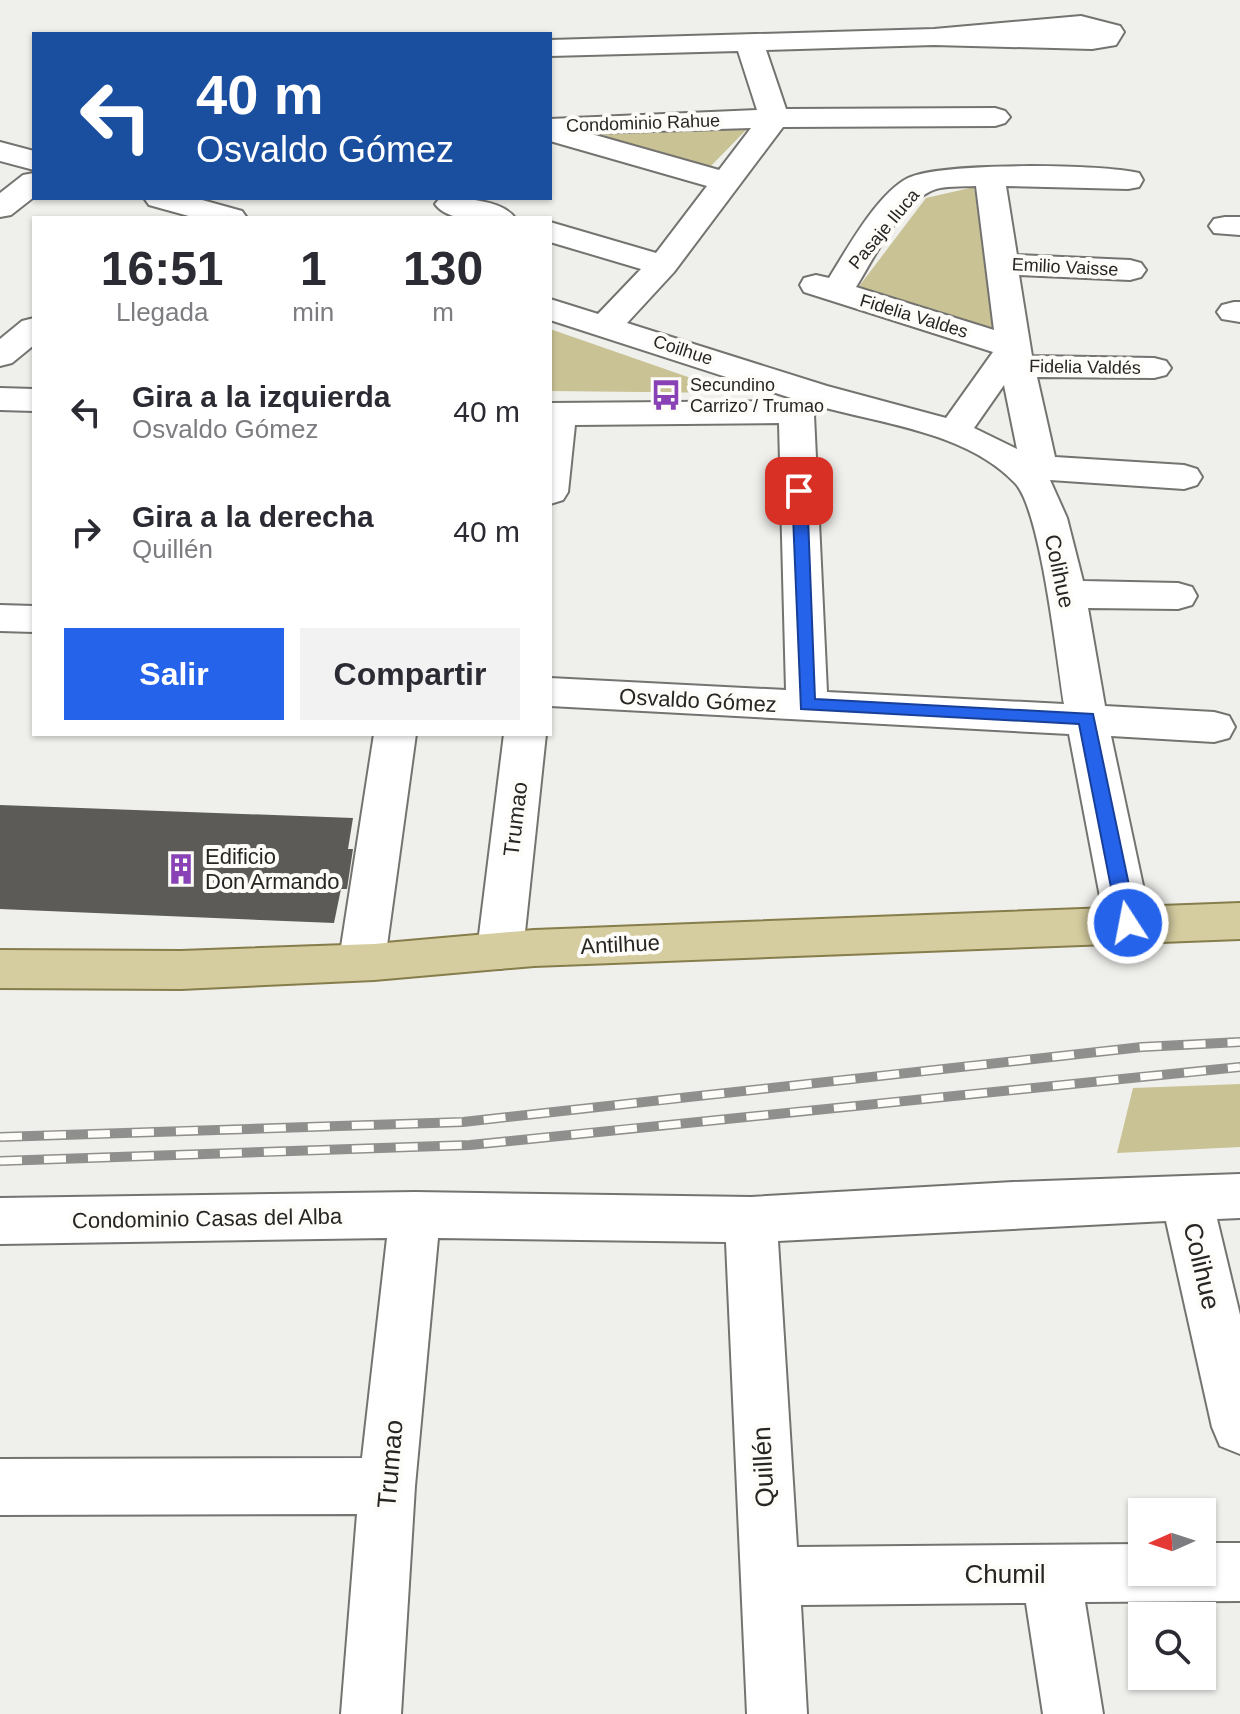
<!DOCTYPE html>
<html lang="es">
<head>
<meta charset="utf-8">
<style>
	:root { --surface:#fff; --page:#f2f2f3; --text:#2b2b33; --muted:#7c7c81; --accent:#2563eb }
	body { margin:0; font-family:Helvetica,sans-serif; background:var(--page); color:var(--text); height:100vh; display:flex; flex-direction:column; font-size:30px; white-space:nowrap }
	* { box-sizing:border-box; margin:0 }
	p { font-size:26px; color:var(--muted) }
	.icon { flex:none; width:44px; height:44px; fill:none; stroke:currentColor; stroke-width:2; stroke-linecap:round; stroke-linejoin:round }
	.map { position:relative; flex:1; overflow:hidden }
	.side { position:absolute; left:32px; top:216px; width:520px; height:520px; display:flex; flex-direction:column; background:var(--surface); border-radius:0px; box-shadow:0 2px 6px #0004 }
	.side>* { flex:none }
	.top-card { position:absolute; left:32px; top:32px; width:520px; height:168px; border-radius:0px; box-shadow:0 2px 6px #0004; background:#1a4fa0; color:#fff; overflow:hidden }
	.needle { width:52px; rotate:267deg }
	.fabs { position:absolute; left:1128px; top:1498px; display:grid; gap:16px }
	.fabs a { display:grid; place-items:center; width:88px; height:88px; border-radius:0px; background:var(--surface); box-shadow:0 2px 6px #0004; font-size:40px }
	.pin { position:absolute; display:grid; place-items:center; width:68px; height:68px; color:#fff; margin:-34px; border-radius:16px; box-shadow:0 4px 12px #0006 }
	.me { position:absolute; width:88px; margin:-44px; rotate:349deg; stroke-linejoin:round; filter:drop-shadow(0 0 6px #0008) }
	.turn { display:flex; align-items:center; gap:28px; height:168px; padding:0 32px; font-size:36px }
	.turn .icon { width:104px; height:104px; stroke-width:2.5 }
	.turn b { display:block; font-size:56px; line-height:68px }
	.eta { display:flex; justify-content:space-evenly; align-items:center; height:136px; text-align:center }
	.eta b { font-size:48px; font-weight:800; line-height:56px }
	.cta { display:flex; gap:16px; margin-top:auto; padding:16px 32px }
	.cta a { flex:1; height:92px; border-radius:0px; background:var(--accent); color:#fff; font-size:32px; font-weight:800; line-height:92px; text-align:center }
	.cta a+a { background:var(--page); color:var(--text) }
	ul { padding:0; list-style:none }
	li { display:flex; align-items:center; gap:24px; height:120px; padding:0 32px }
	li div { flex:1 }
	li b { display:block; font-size:30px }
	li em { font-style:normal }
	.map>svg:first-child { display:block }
	.green { fill:#c9c294 }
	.building { fill:#5c5b58 }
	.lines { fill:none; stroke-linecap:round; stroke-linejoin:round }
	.minor-casing { stroke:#747370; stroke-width:4 }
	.major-casing { stroke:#867d4b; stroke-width:4 }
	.minor { fill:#fff; fill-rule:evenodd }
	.major { fill:#d5cda0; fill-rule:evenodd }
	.rail-casing { stroke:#8f8f8d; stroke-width:10 }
	.rail { stroke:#fdfcf9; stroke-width:7; stroke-dasharray:22; stroke-linecap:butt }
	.route { fill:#2563eb; stroke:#184099; stroke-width:2 }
	.labels { text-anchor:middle; stroke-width:8; stroke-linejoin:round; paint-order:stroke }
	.far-street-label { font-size:18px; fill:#262625; stroke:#fdfcf9 }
	.far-poi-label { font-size:18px; fill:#262625; stroke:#fdfcf9; text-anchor:start }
	.street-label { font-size:22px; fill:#262625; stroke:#fdfcf9 }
	.poi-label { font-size:22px; fill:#262625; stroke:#fdfcf9; text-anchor:start }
	.near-street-label { font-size:26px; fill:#262625; stroke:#fdfcf9 }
</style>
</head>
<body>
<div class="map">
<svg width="1240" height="1714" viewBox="0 0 1240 1714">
	<rect width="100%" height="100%" fill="#efefec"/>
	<path class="green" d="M747 129 709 168 578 134Z
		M974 187 995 330 857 289 926 198Z
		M550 329 734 393 550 391Z
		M1240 1084V1147L1117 1153 1133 1088Z"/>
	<path class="building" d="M0 805 353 818 348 849H353L347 889H341L334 923 0 909Z"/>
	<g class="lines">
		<defs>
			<path id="minor" d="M1081 16 1120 26 1124 32 1116 45 1092 49 934 45 766 50 786 109 995 108 1005 111 1010 117 1005 123 995 126 783 127 674 272 627 323 827 386 946 418 993 352 804 292 800 285 804 278 816 275 829 278C847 249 877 194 908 178 941 162 1101 164 1139 173L1143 180 1139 187 1128 189 1006 186 1017 255 1130 260 1141 263 1146 270 1141 277 1130 280 1019 275 1032 356 1154 358 1166 361 1171 368 1166 375 1154 378 1037 377 1055 457 1184 465 1197 469 1202 477 1197 485 1184 489 1050 480 1067 518 1083 581 1178 583 1192 587 1197 596 1192 605 1178 609 1088 608 1105 706 1214 712 1229 716 1235 727 1229 738 1214 742 1111 736 1151 923 1144 936 1128 941 1112 936 1105 923 1069 734 550 706V678L786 690 779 423 575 425 568 492 563 500 550 504V403L787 401 791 398 550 320V299L598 314 641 269 550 242V222L656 253 707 186 550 141V119L757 110 738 51 550 56V40L934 29ZM751 128 719 170 588 133ZM976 186 994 330 856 287C875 257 897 207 931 191 944 185 962 187 976 186ZM1004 385 1017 449 974 428ZM822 407C884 424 968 433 1015 483 1041 510 1057 661 1064 704L827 692 814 415Z
				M0 142 34 151V170L0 161Z
				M34 173V197L11 215 0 217V193L23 175Z
				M144 198H195L242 211 247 218H196L149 205Z
				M440 198C460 198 502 199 515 218 492 218 450 225 435 204Z
				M1225 217H1240V235L1214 233 1209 226 1214 219Z
				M1234 302H1240V322L1222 319 1217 312 1222 305Z
				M34 318V345L12 363 0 366V339L22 321Z
				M0 388 34 389V411L0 410Z
				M0 605 34 606V632L0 631Z
				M374 734H416L385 960 378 973 362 978 346 973 339 960Z
				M504 734H546L523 951 516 964 500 969 484 964 477 951Z
				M1240 1174V1218L1217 1219 1240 1315V1454L1220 1446 1212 1427 1166 1221 778 1241 797 1547 1142 1544V1572H1202V1543H1240V1601L1085 1602 1103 1714H1043L1026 1603 801 1605 807 1714H747L726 1242 438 1238 415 1486 401 1714H341L357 1514 0 1515V1459L362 1458 387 1238 0 1244V1198L415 1192 751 1197 1013 1182Z"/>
			<path id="major" d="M1240 903V939L534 966 374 980 181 989 0 988V950L181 951 374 944 534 930Z"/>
		</defs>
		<use href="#minor" class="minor-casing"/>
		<use href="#major" class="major-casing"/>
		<use href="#minor" class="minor"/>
		<use href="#major" class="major"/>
		<defs>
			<path id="rail" d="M0 1137 463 1122 1142 1047 1240 1042
				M0 1161 470 1145 1240 1067"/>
		</defs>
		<use href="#rail" class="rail-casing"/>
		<use href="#rail" class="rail"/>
	</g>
	<path class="route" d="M799 486 807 491 815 699 1093 714 1137 923 1134 928 1128 930 1118 923 1079 724 801 709 792 491Z"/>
	<defs>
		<symbol id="bus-bare" viewBox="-9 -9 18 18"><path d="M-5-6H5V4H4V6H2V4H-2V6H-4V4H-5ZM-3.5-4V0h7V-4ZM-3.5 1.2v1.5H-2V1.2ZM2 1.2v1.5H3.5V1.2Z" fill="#8842b5" stroke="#fdfcf9" stroke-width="2.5" paint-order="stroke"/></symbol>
		<symbol id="building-bare" viewBox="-9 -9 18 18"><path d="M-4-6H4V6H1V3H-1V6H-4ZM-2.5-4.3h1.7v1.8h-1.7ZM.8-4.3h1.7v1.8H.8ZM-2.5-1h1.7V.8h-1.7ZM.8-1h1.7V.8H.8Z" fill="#8842b5" stroke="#fdfcf9" stroke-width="2.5" paint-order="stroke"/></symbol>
	</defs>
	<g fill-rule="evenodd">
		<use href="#bus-bare" x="644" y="373" width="44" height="44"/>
		<use href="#building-bare" x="159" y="847" width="44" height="44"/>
	</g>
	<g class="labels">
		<g class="far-street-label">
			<text transform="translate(643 123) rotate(-2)" y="6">Condominio Rahue</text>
			<text transform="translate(884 229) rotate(-50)" y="6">Pasaje Iluca</text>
			<text transform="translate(1065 267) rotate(3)" y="6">Emilio Vaisse</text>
			<text transform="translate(914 316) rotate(17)" y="6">Fidelia Valdes</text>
			<text transform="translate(683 350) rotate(18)" y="6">Coilhue</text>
			<text transform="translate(1085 367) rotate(1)" y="6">Fidelia Valdés</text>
		</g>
		<g class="far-poi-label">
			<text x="690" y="391">Secundino<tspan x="690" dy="21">Carrizo / Trumao</tspan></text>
		</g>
		<g class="street-label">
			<text transform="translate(1060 571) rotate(78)" y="8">Colihue</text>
			<text transform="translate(698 700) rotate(3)" y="8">Osvaldo Gómez</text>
			<text transform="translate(515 819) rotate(-83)" y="8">Trumao</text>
			<text transform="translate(620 944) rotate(-3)" y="8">Antilhue</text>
			<text transform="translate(207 1218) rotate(-1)" y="8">Condominio Casas del Alba</text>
		</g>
		<g class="poi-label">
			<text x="205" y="864">Edificio<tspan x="205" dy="25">Don Armando</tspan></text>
		</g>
		<g class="near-street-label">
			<text transform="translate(1202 1266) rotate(77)" y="9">Colihue</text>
			<text transform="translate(390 1464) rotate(-85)" y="9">Trumao</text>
			<text transform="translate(763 1467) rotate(-93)" y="9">Quillén</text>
			<text x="1005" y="1583">Chumil</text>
		</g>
	</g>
</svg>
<div class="fabs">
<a><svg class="needle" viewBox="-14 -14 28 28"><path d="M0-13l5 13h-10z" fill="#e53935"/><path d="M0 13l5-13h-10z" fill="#7c7c81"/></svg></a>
<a><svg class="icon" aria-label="search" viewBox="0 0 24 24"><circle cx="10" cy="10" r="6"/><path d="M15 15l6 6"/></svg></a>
</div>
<div class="pin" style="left:799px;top:491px;background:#d93025"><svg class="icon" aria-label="arrive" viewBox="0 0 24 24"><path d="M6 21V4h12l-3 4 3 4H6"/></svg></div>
<svg class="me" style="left:1128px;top:923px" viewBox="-20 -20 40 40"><circle r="17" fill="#2563eb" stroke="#fff" stroke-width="3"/><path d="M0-11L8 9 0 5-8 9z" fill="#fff"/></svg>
<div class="top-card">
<div class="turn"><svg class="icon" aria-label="left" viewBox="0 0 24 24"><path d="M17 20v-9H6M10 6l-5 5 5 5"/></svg><div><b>40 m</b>Osvaldo Gómez</div></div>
</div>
<section class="side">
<div class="eta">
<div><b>16:51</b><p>Llegada</p></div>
<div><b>1</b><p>min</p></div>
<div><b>130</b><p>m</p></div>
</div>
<ul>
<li><svg class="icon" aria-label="left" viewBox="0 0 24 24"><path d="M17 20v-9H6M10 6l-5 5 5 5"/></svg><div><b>Gira a la izquierda</b><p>Osvaldo Gómez</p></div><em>40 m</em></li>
<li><svg class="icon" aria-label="right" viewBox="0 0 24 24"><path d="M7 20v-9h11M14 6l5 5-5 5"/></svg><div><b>Gira a la derecha</b><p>Quillén</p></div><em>40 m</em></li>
</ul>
<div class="cta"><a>Salir</a><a>Compartir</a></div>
</section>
</div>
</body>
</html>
